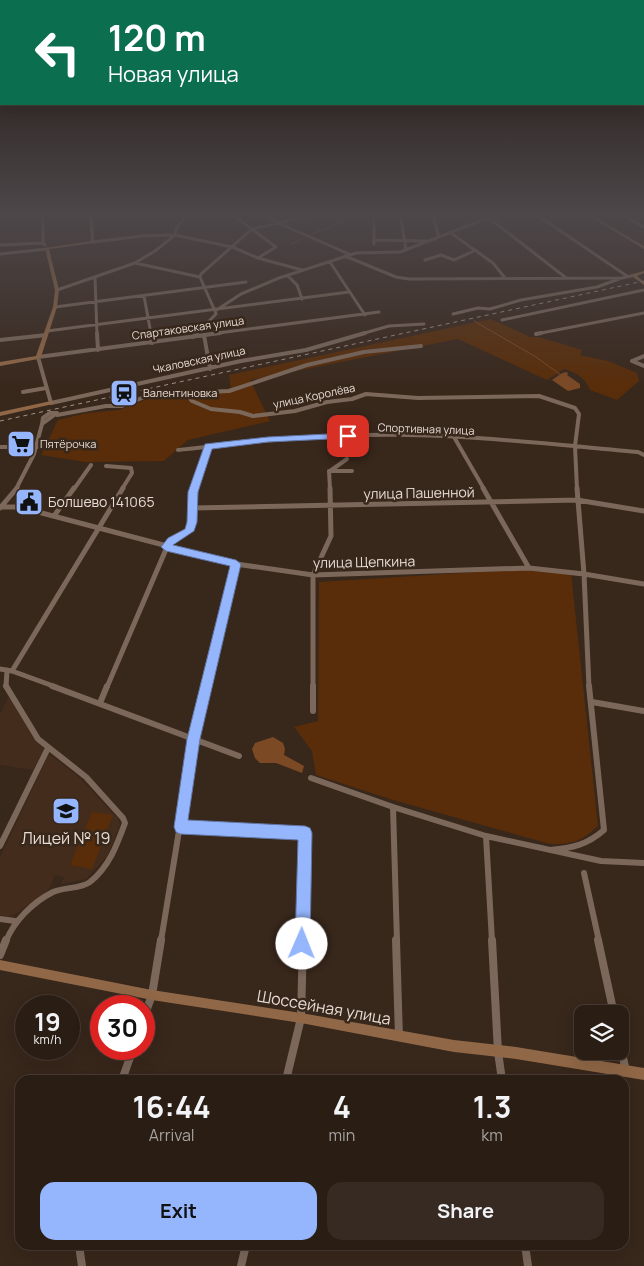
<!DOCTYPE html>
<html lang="en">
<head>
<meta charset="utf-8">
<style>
	:root { --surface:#2a1d14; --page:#362a22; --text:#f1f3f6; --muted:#a5a2a0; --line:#463b34; --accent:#95b6fd }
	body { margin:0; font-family:Manrope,sans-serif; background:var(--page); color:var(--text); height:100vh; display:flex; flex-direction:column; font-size:19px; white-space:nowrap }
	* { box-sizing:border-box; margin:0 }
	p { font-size:16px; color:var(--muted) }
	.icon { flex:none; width:28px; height:28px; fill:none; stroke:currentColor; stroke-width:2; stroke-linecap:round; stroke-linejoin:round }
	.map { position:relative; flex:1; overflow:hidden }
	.drawer { position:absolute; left:15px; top:1075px; width:614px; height:175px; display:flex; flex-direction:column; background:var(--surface); border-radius:15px; box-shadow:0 5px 20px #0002,0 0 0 1px var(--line) }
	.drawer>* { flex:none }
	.banner { position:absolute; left:0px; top:0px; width:645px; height:105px; box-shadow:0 5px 20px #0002,0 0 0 1px var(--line); background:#0b6e4f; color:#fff; overflow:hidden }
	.tools { position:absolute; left:574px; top:1005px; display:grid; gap:10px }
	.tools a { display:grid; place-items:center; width:55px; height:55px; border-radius:10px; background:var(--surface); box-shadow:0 5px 20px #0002,0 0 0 1px var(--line); font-size:25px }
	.speed { position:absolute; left:15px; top:995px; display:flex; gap:10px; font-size:25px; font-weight:700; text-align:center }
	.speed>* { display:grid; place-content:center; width:65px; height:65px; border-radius:50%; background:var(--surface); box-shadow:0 5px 20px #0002,0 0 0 1px var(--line); line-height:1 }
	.speed small { font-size:12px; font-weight:400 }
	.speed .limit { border:8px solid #d22; background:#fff; color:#111 }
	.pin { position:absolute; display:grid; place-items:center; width:42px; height:42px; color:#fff; margin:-21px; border-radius:10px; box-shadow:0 2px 8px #0006 }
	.me { position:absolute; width:55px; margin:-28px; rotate:1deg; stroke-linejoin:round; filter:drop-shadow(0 0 4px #0008) }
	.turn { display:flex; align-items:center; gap:18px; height:105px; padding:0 25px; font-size:22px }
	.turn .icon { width:65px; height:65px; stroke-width:2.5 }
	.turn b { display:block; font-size:35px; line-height:42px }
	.eta { display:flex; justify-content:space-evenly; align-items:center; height:85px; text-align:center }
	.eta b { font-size:30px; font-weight:700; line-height:35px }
	.action { display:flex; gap:10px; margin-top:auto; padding:10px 25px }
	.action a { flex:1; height:58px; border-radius:15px; background:var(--accent); color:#111; font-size:20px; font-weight:700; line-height:58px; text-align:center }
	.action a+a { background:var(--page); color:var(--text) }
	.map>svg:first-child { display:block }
	.built { fill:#432c1c }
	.green { fill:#592d09 }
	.water { fill:#7c4925 }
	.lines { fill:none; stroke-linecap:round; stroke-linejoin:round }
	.stream { stroke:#7c4925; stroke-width:1 }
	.street-far4 { stroke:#7c685b; stroke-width:3 }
	.street-far3 { stroke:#7c685b; stroke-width:4 }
	.street-far2 { stroke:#7c685b; stroke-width:5 }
	.street-far1 { stroke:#7c685b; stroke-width:6 }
	.street { stroke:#7c685b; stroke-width:8 }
	.secondary { fill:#916847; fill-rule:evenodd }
	.rail { stroke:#a09289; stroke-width:1; stroke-dasharray:4 4; stroke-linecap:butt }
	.route { fill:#95b6fd; stroke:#6176a4 }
	.labels { text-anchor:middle; stroke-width:5; stroke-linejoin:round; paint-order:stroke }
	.far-street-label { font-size:11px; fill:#e7dbd4; stroke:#38271b }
	.far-poi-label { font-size:11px; fill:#e7dbd4; stroke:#38271b; text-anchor:start }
	.street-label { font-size:14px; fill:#e7dbd4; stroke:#38271b }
	.poi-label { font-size:14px; fill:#e7dbd4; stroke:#38271b; text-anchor:start }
	.near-poi-label { font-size:16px; fill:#e7dbd4; stroke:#38271b }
	.near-street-label { font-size:16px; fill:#e7dbd4; stroke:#38271b }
</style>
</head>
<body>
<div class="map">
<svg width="644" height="1266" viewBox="0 0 644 1266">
	<rect width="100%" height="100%" fill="#38271b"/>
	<path class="built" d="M9 697 36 742 44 748 33 770 0 765V714Z
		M49 754 80 778 118 819 120 825 108 855 86 879 61 884 64 877 55 875 49 889 17 913 8 917 0 915V857Z"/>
	<path class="green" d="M491 319 530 337H539L582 350 580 355 608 361 637 373 639 381 617 400 590 390C586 379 576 372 564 369L547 380 458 339 250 380 270 421 188 440 164 461 86 462 41 455 58 420 87 413 119 410 150 398 180 396 231 388 229 375Z
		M524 569 571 573 598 826C580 842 574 844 550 844L393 800 316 775 312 751 294 727 318 721 319 582Z
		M92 812 113 815 92 869 70 865Z"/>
	<path class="water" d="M567 372 568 374 567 375 580 384V388L568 391 552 380 562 373Z
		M273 737 283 743 285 749 284 755 304 766 302 773 276 763H260L255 758 252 749 255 743Z"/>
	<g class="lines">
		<path class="stream" d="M309 235 342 222 345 218V213
			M291 244 305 237
			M474 321 536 357 561 375"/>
		<path class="street-far4" d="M43 213V243L45 245
			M230 213 276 247 258 258
			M265 213 278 223 349 254
			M371 213 374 215V244
			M400 213 406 250
			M427 213 433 217 439 237
			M534 213 627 276
			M563 213 583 216 608 213
			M619 213 644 227
			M374 215 387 213
			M433 217 446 213
			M489 218 565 277
			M451 233 493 263 505 278
			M375 240 425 241
			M93 242 142 236 175 235 232 247 258 258 302 270
			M0 245 43 243
			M0 254 47 249
			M345 256 396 277 409 279 622 278 635 275
			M425 260 441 255 454 260 476 250
			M330 262 365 315
			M135 263 200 277
			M287 275 297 285 302 299
			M95 277 97 334
			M57 290 135 263 155 251 175 235 176 229 188 213
			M144 296 151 334
			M55 307 246 282
			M214 309 200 277 201 274 252 229 322 213
			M453 314 478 308 490 309 521 300 597 287 619 279
			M502 320 644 290
			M47 331 349 292
			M196 334 216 314 215 311 241 294 279 278 356 253 400 252 501 213
			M211 334 379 312
			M361 334 389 326 424 324
			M536 334 644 313"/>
		<path class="street-far3" d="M97 333 98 350
			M150 333 152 343
			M220 333 38 357 51 403 241 361 306 350 365 333
			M536 334 541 333
			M204 335 210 369
			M193 337 197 333
			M0 340 46 335
			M632 361 644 366
			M632 361 644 356
			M23 392 46 388
			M188 393 229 391 307 365 364 352 421 346
			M50 413H57L42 424 43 418Z
			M57 415 106 406H122L157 392 186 393 192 401 211 409 240 412 253 416 295 411 327 402 352 399 366 394 418 398 539 396 575 408 579 414 575 446 577 489
			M454 437 484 489
			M0 447H37
			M178 450C241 443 303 436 366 435 457 433 548 444 638 452L644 455
			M106 466 131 468 132 473 122 489
			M330 471 347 459
			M16 489 34 454 42 424
			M74 489 91 465
			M194 489 208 446
			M330 489 329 471H352"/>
		<path class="street-far2" d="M483 488 529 568
			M577 488 584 574 589 687
			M2 507H19L236 564 313 575 529 568 584 574 644 584
			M0 508 17 488
			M193 508 577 500 644 511
			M54 516 74 488
			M0 669 12 671 56 687
			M12 671 123 488
			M6 687 7 670
			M107 687 167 547 171 541 189 531 192 522 194 488
			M206 687 236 564
			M313 687V575L331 536 330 488"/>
		<path class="street-far1" d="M52 686 239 756
			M313 686V711
			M592 702 644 711
			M100 703 107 686
			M311 778 393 807 486 836 601 861 644 863
			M393 807 397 941
			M180 827 305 833 303 941
			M486 836 492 941
			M0 846 48 748
			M550 850C572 848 587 845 604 830L589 686
			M584 873 599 941
			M0 919 15 921
			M6 941C14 921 33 902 53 892 64 887 81 889 90 882 109 867 117 845 125 823L123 818 86 777 38 739 6 686
			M161 941 194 739 207 686"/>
		<path class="street" d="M396 940 399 1037
			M492 940 498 1052 502 1080
			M598 940 614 1014
			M0 955 6 940
			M144 1017 152 995 161 940
			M620 1044 626 1071
			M122 1080 133 1049
			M286 1080 301 1018 303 940
			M79 1245 82 1266
			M525 1245 528 1266
			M241 1266 246 1245"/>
		<path class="secondary" d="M89 213H93L94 243 49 249 59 290 57 307 41 357 38 359 0 366V362L36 356 53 307 55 290 45 248 91 241Z
			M584 213H588L644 246V249Z
			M644 271V273L637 276 644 282V285L633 277V274Z
			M51 401 53 402V404L0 416V412Z
			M0 960 152 990 301 1013 454 1040 516 1047 644 1068V1080L516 1059 454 1052 301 1023 152 1000 0 970Z"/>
		<path class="rail" d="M0 421 644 281"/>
	</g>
	<linearGradient id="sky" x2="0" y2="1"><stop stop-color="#1f150f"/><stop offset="0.55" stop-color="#4d474a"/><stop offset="1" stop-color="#4d474a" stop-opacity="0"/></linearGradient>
	<rect width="644" height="390" fill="url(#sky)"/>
	<path class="route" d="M348 433 352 436 351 438 268 442 212 449 198 492 197 522 194 531 173 545 236 560 241 564 200 739 188 820 305 826 310 828 312 833 310 944 308 949 302 952 297 949 295 944 298 840 180 834 176 832 174 827 187 739 230 566 166 551 161 547 168 538 185 529 187 522 188 492 205 444 268 437Z"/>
	<defs>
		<symbol id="station-square" viewBox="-11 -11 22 22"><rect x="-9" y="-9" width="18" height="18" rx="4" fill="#95b6fd" stroke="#38271b"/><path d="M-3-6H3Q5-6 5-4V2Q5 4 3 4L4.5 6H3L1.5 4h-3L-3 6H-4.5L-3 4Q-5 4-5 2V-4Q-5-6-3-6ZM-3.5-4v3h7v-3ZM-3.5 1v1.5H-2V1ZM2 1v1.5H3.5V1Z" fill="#111"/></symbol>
		<symbol id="supermarket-square" viewBox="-11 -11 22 22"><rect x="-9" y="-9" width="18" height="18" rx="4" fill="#95b6fd" stroke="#38271b"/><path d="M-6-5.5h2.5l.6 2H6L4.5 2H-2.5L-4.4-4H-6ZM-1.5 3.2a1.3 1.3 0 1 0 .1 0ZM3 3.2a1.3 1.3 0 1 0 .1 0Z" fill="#111"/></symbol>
		<symbol id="civic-square" viewBox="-11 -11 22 22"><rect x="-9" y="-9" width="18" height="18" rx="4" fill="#95b6fd" stroke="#38271b"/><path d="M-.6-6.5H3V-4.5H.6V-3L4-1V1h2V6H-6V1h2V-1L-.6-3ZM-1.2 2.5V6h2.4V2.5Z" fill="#111"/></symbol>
		<symbol id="school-square" viewBox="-11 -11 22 22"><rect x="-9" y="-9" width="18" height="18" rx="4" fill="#95b6fd" stroke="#38271b"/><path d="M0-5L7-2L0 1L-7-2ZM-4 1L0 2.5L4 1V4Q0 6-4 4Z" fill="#111"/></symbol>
	</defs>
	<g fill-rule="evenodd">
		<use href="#station-square" x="108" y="377" width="32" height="32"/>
		<use href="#supermarket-square" x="5" y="428" width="32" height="32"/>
		<use href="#civic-square" x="13" y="486" width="32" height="32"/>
		<use href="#school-square" x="50" y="795" width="32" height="32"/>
	</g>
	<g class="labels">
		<g class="far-street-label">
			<text transform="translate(188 328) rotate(-8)" y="4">Спартаковская улица</text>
			<text transform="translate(199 360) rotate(-12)" y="4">Чкаловская улица</text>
			<text transform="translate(314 396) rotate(-12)" y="4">улица Королёва</text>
			<text transform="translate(426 429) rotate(2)" y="4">Спортивная улица</text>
		</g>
		<g class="far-poi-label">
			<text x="143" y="397">Валентиновка</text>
			<text x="40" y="448">Пятёрочка</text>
		</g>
		<g class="street-label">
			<text transform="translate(419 493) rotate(-1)" y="5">улица Пашенной</text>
			<text transform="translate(364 562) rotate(-1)" y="5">улица Щепкина</text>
		</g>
		<g class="poi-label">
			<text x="48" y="507">Болшево 141065</text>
		</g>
		<g class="near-poi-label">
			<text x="66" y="844">Лицей № 19</text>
		</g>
		<g class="near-street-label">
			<text transform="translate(324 1007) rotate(10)" y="6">Шоссейная улица</text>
		</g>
	</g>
</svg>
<div class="tools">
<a><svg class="icon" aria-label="layers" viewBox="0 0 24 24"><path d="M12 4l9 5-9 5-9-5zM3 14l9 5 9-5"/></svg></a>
</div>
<div class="speed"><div>19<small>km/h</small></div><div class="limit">30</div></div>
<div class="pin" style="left:348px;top:436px;background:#d93025"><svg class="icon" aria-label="arrive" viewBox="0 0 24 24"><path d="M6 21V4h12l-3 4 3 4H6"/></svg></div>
<svg class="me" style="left:302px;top:944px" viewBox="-20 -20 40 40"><circle r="19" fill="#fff"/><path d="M0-13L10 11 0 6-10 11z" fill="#95b6fd"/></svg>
<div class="banner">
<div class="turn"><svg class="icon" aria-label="left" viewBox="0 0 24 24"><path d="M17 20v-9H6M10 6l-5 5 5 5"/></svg><div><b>120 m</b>Новая улица</div></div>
</div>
<section class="drawer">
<div class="eta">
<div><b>16:44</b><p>Arrival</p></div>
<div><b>4</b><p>min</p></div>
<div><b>1.3</b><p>km</p></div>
</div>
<div class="action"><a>Exit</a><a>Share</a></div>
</section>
</div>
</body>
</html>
